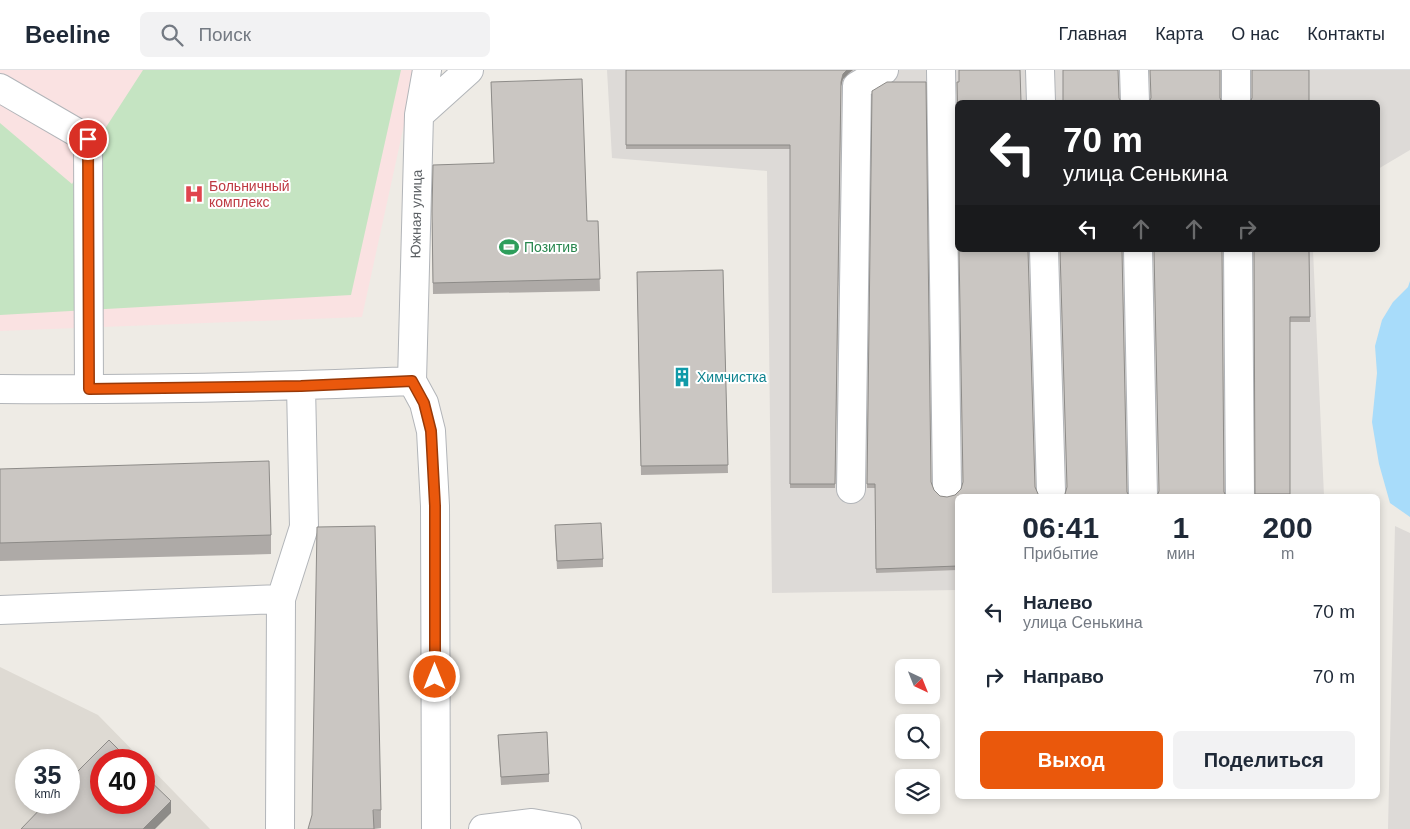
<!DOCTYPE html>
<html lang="ru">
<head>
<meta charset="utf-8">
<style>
	:root { --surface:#fff; --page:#f2f2f3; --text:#1f2937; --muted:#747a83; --line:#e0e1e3; --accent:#ea580c }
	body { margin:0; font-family:Arial,sans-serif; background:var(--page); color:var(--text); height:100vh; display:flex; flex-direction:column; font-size:19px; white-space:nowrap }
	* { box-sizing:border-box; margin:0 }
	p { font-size:16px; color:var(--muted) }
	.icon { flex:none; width:28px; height:28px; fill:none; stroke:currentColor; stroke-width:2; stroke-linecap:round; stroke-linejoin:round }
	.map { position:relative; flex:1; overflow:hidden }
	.details { position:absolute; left:955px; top:424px; width:425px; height:305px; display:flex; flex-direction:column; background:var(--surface); border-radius:8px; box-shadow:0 2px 8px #0003 }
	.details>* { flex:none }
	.hud { position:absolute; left:955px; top:30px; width:425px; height:152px; border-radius:8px; box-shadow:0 2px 8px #0003; background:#202124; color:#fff; overflow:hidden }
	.needle { width:32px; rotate:137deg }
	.buttons { position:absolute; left:895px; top:589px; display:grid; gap:10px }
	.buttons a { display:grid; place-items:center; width:45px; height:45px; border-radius:8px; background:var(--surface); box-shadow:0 2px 8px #0003; font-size:25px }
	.speed { position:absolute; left:15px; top:679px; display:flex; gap:10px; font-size:25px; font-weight:700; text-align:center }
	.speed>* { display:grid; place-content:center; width:65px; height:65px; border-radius:50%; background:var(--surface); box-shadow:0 2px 8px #0003; line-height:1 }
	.speed small { font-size:12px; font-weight:400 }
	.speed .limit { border:8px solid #d22; background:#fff; color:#111 }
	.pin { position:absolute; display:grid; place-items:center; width:42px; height:42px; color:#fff; margin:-21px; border:2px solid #fff; border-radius:50%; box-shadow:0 1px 5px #0007 }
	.me { position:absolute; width:55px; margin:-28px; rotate:0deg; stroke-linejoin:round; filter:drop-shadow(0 0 4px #0008) }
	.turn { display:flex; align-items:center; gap:18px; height:105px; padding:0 25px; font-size:22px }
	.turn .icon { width:65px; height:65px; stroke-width:2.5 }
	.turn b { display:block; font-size:35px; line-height:42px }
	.lanes { display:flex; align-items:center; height:48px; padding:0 25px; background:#0003; justify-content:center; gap:25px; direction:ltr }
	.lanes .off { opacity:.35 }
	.eta { display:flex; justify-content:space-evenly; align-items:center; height:85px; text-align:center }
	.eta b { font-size:30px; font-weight:600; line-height:35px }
	.primary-button { display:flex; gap:10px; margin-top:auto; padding:10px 25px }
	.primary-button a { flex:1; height:58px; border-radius:8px; background:var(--accent); color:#fff; font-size:20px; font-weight:600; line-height:58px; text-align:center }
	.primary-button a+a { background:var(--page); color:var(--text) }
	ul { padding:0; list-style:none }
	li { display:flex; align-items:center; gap:15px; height:65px; padding:0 25px }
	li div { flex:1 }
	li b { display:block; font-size:19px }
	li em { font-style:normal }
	header { display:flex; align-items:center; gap:30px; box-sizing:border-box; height:70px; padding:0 25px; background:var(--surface); border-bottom:1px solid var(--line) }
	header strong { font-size:24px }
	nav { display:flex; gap:28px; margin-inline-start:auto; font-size:18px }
	.search { width:350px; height:45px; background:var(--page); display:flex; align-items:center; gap:12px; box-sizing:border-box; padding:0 18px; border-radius:8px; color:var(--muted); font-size:19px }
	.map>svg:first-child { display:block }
	.industrial { fill:#dddad7 }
	.education { fill:#dedad3; fill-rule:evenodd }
	.medical { fill:#fae2e2 }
	.green { fill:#c5e4c2 }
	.water { fill:#a8dcfa }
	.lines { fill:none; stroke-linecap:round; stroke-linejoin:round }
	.minor-casing { stroke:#b2b5b9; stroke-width:30 }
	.minor { stroke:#fff; stroke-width:28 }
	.wall { fill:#aeaaa7 }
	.shaded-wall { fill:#8d8b88 }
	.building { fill:#cac6c2; stroke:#8d8b88 }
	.route-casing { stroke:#983908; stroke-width:12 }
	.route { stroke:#ea580c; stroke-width:9 }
	.labels { text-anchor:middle; stroke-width:4; stroke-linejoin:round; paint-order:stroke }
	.health-label { font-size:14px; fill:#be3a42; stroke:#fff; text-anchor:start }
	.street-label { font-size:14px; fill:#5c6064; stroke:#fff }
	.leisure-label { font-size:14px; fill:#27864d; stroke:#fff; text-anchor:start }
	.culture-label { font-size:14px; fill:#0d838f; stroke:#fff; text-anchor:start }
</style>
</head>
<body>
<header>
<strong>Beeline</strong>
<div class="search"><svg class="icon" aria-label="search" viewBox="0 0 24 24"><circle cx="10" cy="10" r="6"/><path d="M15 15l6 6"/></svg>Поиск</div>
<nav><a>Главная</a><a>Карта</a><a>О нас</a><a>Контакты</a></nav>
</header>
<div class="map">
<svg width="1410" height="759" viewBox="0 0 1410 759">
	<rect width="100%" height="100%" fill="#eeebe5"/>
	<path class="industrial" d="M607 0H1410V80L1378 99V32H958V180H1313L1324 426H958L957 520 772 523 767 101 612 88Z
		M1395 456 1410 463V759H1388Z"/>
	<path class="education" d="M0 597 98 645 142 690H101V732H144V691L210 759H0ZM26 690H69V732H26Z"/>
	<path class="medical" d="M0 0H416L362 247 0 261Z"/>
	<path class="green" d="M143 0H401L351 225 0 245V53L72 114 99 68Z"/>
	<path class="water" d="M1410 211V447L1390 433 1379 394 1372 352 1377 303 1375 276 1382 250 1393 232 1408 217Z"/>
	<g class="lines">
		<defs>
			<path id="minor" d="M941 0 947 416
				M1040 0 1041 32
				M1134 0 1135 32
				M1236 0V32
				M0 18 88 69 89 319
				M419 45 427 0
				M1044 180 1051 421
				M1138 180 1143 426
				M1238 180 1240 426
				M412 311 424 333 431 361 435 436 436 759
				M412 311 419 45 469 0
				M0 319C137 320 275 317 412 311
				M851 419 857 16 884 0
				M281 529 304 457 301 316
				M0 540 281 529 280 759
				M483 759 532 753 567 759"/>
		</defs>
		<use href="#minor" class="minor-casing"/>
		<use href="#minor" class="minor"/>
	</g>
	<path class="wall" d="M626 0H853L849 3 843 9 841 16 835 418H790V79H626Z
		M491 12 587 151H598L600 221 433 224 432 153 494 93Z
		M872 21 931 412 934 420 940 426 947 427 1035 417 958 426V500L876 503 875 418H867Z
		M1254 180H1309L1310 252H1290V426H1255Z
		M723 200 728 403 641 405 637 202Z
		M0 399 271 465V484L0 491Z
		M555 463 603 489V497L557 499Z
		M498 665 549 704V712L501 715Z
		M381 740V758L374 759 312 745Z"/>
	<path class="shaded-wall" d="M847 0H853L849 3 843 9 841 16 835 418 841 12 843 4Z
		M171 731V743L155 759H143Z"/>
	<path class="building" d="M626 0H847L843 4 841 12 835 414H790V75H626Z
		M959 0H1020L1021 32H958V57L957 12H959Z
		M1063 0H1118L1119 28 1121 32H1063Z
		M1150 0H1220V28L1222 32H1149L1151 28Z
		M1252 0H1309V32H1250L1252 28Z
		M582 9 587 151H598L600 209 433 213 432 141 433 95 494 93 491 12Z
		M887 12H926L931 412 934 420 940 426 947 427 955 425 961 419 963 412 959 180H1028L1035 417 1039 426H958V496L876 499 875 414H867L872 21Z
		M1060 180H1122L1127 422 1129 426H1063L1065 424 1067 417Z
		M1154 180H1222L1224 422 1226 426H1157L1159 421Z
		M1254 180H1309L1310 247H1290V424H1255Z
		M723 200 728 395 641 396 637 202Z
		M269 391 271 465 0 473V399Z
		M601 453 603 489 557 491 555 455Z
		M375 456 381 740H373L374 759H308L312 745 317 457Z
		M547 662 549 704 501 707 498 665Z
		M109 670 129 690H101V732H144V705L171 731 143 759H21L47 732H69V710Z"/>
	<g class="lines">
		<defs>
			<path id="route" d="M88 69 89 319 301 316 412 311 424 333 431 361 435 436V607"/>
		</defs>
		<use href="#route" class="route-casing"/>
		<use href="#route" class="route"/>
	</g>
	<defs>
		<symbol id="hospital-bare" viewBox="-9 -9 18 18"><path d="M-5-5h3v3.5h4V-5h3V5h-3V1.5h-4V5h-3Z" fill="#e0444e" stroke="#fff" stroke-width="2.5" paint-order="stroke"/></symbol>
		<symbol id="stadium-bare" viewBox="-9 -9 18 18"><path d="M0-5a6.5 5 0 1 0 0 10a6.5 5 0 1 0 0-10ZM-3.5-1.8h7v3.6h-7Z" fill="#2e9e5b" stroke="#fff" stroke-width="2.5" paint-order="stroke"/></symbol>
		<symbol id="building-bare" viewBox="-9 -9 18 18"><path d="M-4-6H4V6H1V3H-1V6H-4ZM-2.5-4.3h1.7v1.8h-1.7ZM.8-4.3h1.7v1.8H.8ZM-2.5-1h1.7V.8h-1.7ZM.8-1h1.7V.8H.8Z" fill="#0f9aa8" stroke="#fff" stroke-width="2.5" paint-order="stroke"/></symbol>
	</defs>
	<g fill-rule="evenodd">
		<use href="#hospital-bare" x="180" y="110" width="28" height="28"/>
		<use href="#stadium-bare" x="495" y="163" width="28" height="28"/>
		<use href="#building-bare" x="668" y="293" width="28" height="28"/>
	</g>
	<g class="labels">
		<g class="health-label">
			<text x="209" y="121">Больничный<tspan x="209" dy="16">комплекс</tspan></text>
		</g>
		<g class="street-label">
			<text transform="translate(416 144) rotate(-89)" y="5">Южная улица</text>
		</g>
		<g class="leisure-label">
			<text x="524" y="182">Позитив</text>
		</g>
		<g class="culture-label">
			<text x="697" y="312">Химчистка</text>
		</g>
	</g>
</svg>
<div class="buttons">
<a><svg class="needle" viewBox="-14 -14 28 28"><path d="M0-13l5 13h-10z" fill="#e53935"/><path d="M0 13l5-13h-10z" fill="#747a83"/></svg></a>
<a><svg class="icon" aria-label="search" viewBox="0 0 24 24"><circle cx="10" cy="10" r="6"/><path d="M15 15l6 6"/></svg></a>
<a><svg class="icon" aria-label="layers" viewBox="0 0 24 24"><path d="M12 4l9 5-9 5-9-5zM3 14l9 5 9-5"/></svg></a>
</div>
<div class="speed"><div>35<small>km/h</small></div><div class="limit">40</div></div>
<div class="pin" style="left:88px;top:69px;background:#d93025"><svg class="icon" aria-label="arrive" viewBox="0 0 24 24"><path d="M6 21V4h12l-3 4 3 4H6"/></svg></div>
<svg class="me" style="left:435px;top:607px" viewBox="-20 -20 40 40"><circle r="17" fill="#ea580c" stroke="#fff" stroke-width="3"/><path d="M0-11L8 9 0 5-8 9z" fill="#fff"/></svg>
<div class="hud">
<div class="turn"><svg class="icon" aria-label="left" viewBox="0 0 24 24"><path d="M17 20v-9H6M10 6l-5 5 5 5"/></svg><div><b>70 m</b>улица Сенькина</div></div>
<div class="lanes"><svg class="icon" aria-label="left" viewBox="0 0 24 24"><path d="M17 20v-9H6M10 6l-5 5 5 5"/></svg><svg class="icon off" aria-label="ahead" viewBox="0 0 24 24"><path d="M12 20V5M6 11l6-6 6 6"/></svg><svg class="icon off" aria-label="ahead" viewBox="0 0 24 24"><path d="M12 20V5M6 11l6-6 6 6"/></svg><svg class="icon off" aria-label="right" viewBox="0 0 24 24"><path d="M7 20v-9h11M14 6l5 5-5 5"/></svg></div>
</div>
<section class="details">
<div class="eta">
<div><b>06:41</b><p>Прибытие</p></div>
<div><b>1</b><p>мин</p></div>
<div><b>200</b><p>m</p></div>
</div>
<ul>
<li><svg class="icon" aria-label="left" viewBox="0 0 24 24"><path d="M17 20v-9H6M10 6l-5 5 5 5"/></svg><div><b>Налево</b><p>улица Сенькина</p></div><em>70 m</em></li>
<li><svg class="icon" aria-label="right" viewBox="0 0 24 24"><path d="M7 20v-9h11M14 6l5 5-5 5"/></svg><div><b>Направо</b></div><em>70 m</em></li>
</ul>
<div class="primary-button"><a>Выход</a><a>Поделиться</a></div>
</section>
</div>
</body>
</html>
